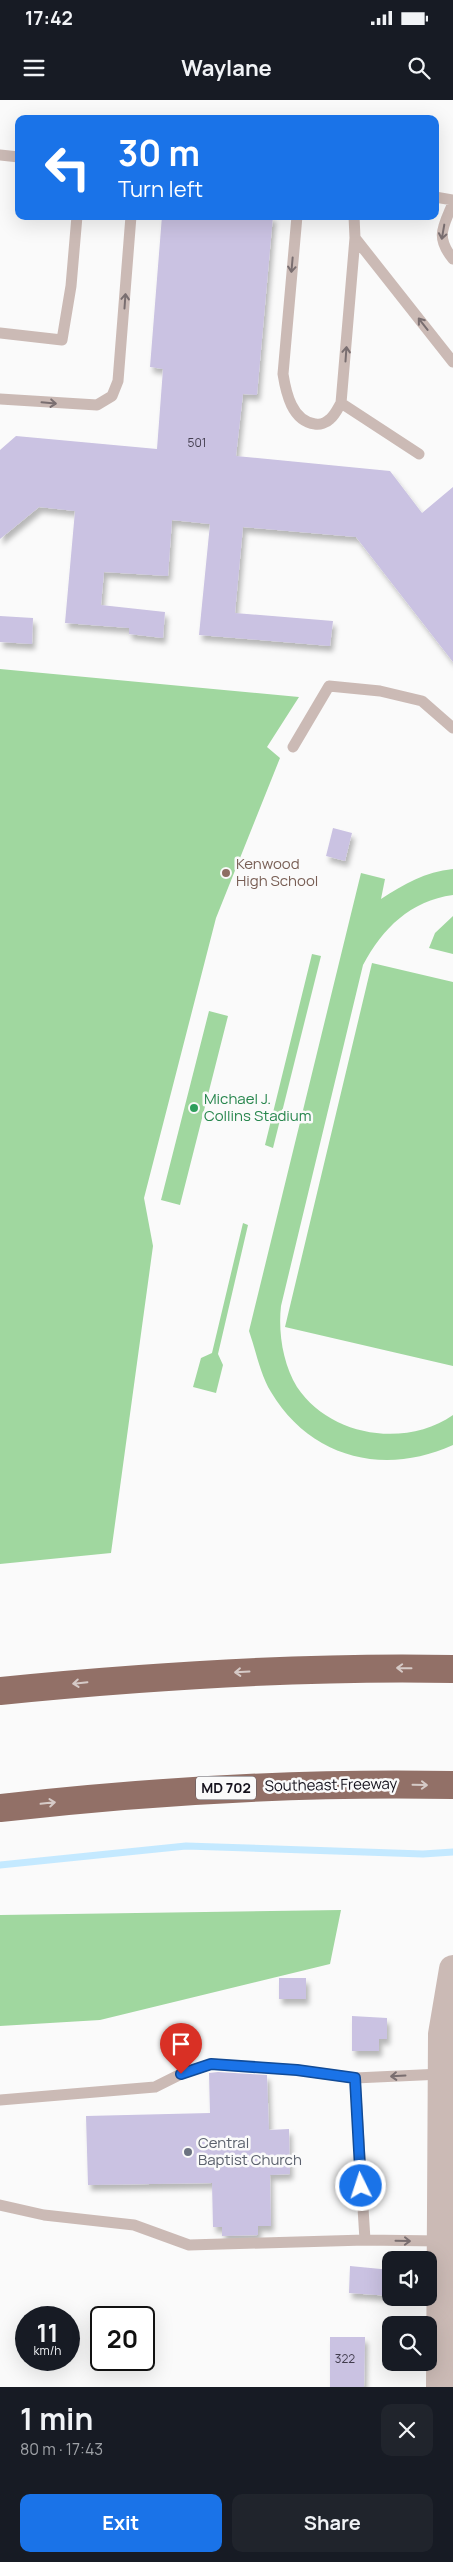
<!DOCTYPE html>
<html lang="en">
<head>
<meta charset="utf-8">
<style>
	:root { --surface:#171b24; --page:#20242c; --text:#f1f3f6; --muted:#9ea1a6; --accent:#1a73e8 }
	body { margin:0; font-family:Manrope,sans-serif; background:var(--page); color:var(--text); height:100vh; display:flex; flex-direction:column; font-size:19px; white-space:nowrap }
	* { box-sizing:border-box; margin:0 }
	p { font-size:16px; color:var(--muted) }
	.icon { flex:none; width:28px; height:28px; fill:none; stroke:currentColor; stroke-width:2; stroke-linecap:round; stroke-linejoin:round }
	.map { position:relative; height:2287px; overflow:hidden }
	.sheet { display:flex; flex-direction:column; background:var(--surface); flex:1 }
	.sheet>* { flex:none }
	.banner { position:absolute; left:15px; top:15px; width:424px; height:105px; border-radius:10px; box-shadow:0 5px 20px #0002; background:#1a73e8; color:#fff; overflow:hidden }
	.controls { position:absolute; left:382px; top:2151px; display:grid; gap:10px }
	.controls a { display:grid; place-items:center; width:55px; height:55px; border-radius:10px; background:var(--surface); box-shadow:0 5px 20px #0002; font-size:25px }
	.speed { position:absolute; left:15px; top:2206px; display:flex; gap:10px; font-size:25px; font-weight:700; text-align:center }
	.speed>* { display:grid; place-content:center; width:65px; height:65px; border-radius:50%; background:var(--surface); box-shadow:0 5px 20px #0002; line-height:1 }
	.speed small { font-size:12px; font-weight:400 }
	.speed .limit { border:2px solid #111; border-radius:8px; background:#fff; color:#111 }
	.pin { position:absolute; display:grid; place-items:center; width:42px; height:42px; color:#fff; margin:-51px -21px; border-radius:50% 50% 50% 0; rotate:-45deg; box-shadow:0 0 5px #0007 }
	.pin .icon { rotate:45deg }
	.me { position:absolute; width:55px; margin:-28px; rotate:356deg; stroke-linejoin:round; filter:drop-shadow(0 0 4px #0008) }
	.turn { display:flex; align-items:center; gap:18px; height:105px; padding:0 20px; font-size:22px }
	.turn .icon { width:65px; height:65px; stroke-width:2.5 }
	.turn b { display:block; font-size:35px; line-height:42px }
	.round { display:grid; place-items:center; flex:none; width:52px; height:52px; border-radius:10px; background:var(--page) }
	.overview { display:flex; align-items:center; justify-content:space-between; height:85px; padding:0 20px }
	h1 { font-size:30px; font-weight:700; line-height:38px }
	.button { display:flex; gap:10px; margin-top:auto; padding:10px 20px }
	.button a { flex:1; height:58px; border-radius:10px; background:var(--accent); color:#fff; font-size:20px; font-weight:700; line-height:58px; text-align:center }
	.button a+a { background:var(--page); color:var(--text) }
	.status { display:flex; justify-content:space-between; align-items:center; height:35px; padding:0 25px; background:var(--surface); direction:ltr }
	.status svg { height:14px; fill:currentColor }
	header { display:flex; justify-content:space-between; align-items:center; height:65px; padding:0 20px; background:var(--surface); font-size:22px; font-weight:700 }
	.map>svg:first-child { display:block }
	.green { fill:#a0d79f }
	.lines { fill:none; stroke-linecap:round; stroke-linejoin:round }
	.stream { stroke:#c4e9ff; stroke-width:7 }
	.building { fill:#cac2e2; filter:url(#shadow) }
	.service { stroke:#cbbab5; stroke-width:11 }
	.tertiary { stroke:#cbbab5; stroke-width:28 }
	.motorway { stroke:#927067; stroke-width:28 }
	.oneway { stroke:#796e70 }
	.oneway2 { stroke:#d6cac7 }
	.route-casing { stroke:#114b97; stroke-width:12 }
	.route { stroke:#1a73e8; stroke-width:9 }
	.education-dot { fill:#8d6e63; stroke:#fafafa; stroke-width:2 }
	.leisure-dot { fill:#2e9e5b; stroke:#fafafa; stroke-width:2 }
	.worship-dot { fill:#6b7280; stroke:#fafafa; stroke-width:2 }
	.labels { text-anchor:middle; stroke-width:5; stroke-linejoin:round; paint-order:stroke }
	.number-label { font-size:12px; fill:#423d4e }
	.shield { fill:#fafafa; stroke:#59575f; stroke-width:1 }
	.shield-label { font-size:14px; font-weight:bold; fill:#14111c }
	.education-label { font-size:15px; fill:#785e54; stroke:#fafafa; text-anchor:start }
	.leisure-label { font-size:15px; fill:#27864d; stroke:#fafafa; text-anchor:start }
	.street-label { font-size:15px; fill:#14111c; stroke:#fafafa }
	.worship-label { font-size:15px; fill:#5b616d; stroke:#fafafa; text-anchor:start }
</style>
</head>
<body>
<div class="status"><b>17:42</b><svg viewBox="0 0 49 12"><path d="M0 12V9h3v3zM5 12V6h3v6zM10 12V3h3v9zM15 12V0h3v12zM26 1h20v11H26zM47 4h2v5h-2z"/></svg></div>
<header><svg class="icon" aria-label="menu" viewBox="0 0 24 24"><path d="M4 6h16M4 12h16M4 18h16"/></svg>Waylane<svg class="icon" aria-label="search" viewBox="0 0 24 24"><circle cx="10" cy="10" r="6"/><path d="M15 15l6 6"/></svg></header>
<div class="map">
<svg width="453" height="2287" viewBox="0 0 453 2287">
	<defs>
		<filter id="shadow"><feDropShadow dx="3" dy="5.5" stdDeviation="2.5" flood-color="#0004"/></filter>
	</defs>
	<rect width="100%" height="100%" fill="#fafafa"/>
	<path class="green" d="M0 569 299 597 267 647 280 658 216 818 144 1098 153 1146 111 1453 0 1464Z
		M453 769V795C410 801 383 828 363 865L281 1206C278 1233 283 1264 297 1287 330 1337 406 1348 453 1315V1345C385 1376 311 1359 271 1292 260 1274 256 1251 249 1231L361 773 385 779 381 799C404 784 425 772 453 769Z
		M453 816V854L429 848 435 833Z
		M312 854 321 856 273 1048 265 1045Z
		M372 863 453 882V1266L285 1227Z
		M209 911 228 916 180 1105 161 1100Z
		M243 1123 248 1125 218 1254 223 1265 216 1293 193 1287 201 1258 212 1253Z
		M341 1810 330 1864 100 1920 0 1926V1815Z"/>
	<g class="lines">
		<path class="stream" d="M0 1765 186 1746 423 1754 453 1752"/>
	</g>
	<path class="building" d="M162 116H273L257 295 243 294 236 356 390 371 422 413 453 387V562L356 437 243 427 235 513 333 521 330 546 199 535 210 424 172 420 168 476 104 472 101 505 165 512 163 538 129 534V528L65 523 75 411 39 407 0 439V350L16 336 157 349 163 269 150 267Z
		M0 516 33 518 32 544 0 542Z
		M333 728 352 733 345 761 326 756Z
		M279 1878H306V1899H279Z
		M352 1916 387 1918V1939H379V1951H352Z
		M218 1972 267 1975 269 2030 289 2029 290 2074 270 2075 271 2126H258V2135L222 2136V2127H213L212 2083 88 2085 86 2016 210 2013 209 1973Z
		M350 2166 391 2170V2196L349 2193Z
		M330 2237H365L364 2287H330Z"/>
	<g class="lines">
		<path class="service" d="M0 55 19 57
			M435 97 453 100
			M453 103C443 127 435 137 453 159
			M297 116 283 274C286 293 292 321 315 324 320 325 326 323 330 319 335 315 338 308 341 303L355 138 354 116
			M355 138 453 262
			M0 233 62 240 71 186 77 116
			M0 299 97 305 112 296 118 281 131 116
			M341 303 419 354
			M293 647 329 586 380 591 422 601 453 628
			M355 1978 365 2140
			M0 2000 155 1987 181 1974 211 1964 297 1970 355 1978 442 1974
			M0 2105 44 2115 134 2125 189 2145 365 2140 441 2141"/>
		<path class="tertiary" d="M440 2287 442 1934 453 1869"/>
		<path class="motorway" d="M0 1591C151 1576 302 1566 453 1569
			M0 1708C151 1691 301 1682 453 1685"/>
	</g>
	<defs><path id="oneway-shaft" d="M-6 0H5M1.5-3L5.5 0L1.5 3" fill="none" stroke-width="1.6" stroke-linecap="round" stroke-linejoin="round" transform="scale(1.25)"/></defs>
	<g class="oneway">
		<use href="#oneway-shaft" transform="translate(443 132) rotate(100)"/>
		<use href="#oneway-shaft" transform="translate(292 165) rotate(95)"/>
		<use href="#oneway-shaft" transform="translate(125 201) rotate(-86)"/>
		<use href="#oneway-shaft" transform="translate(423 224) rotate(-128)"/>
		<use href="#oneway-shaft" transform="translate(346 254) rotate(-86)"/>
		<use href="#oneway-shaft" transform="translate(49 303) rotate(5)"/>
		<use href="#oneway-shaft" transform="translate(398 1976) rotate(177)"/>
		<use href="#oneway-shaft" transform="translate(403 2141) rotate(1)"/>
	</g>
	<g class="oneway2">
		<use href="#oneway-shaft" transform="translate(404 1568) rotate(-179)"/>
		<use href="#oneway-shaft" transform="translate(242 1572) rotate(177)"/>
		<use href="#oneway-shaft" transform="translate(80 1583) rotate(174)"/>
		<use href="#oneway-shaft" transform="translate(420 1685) rotate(1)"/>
		<use href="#oneway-shaft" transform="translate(48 1703) rotate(-6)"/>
	</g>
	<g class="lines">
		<defs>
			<path id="route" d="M181 1974 211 1964 297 1970 355 1978 361 2086"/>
		</defs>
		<use href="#route" class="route-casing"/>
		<use href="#route" class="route"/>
	</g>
	<circle class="education-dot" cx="226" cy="773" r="5"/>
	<circle class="leisure-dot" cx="194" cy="1008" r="5"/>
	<circle class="worship-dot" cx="188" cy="2052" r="5"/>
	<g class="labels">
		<g class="number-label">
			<text x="197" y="347">501</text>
			<text x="345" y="2263">322</text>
		</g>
		<rect class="shield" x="196" y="1676.5" width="60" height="23" rx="4"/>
		<g class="shield-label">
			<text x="226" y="1693">MD 702</text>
		</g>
		<g class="education-label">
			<text x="236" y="769">Kenwood<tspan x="236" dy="17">High School</tspan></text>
		</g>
		<g class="leisure-label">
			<text x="204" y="1004">Michael J.<tspan x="204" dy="17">Collins Stadium</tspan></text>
		</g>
		<g class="street-label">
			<text transform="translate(331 1685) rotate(-1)" y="5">Southeast Freeway</text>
		</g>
		<g class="worship-label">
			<text x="198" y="2048">Central<tspan x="198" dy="17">Baptist Church</tspan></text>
		</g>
	</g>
</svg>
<div class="controls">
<a><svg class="icon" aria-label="sound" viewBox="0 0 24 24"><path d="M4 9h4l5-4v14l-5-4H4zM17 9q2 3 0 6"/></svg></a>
<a><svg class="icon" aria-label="search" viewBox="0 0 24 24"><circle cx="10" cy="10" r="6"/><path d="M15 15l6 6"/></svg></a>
</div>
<div class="speed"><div>11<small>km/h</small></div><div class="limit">20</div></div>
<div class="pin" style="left:181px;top:1974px;background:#d93025"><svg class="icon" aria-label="arrive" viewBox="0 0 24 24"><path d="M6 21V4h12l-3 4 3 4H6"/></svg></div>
<svg class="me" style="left:361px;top:2086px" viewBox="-20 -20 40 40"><circle r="17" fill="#1a73e8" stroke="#fff" stroke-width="3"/><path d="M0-11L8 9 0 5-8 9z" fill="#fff"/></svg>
<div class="banner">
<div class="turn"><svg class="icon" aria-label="left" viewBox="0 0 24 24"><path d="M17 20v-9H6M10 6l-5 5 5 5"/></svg><div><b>30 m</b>Turn left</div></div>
</div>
</div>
<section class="sheet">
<div class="overview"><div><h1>1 min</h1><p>80 m · 17:43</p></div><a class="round"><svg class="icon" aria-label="close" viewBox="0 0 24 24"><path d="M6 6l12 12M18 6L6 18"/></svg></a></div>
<div class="button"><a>Exit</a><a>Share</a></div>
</section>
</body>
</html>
